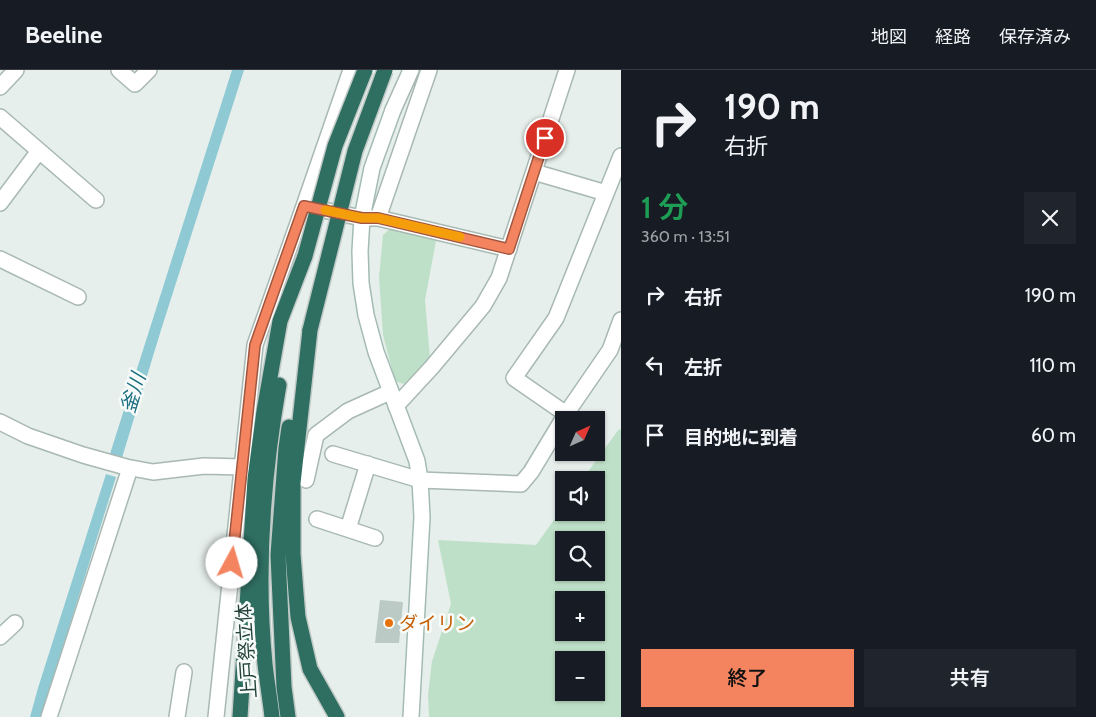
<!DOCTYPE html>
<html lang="ja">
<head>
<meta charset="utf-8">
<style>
	:root { --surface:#171b24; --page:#20242c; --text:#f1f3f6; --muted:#9ea1a6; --line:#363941; --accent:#f4845f }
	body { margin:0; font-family:Cabin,"Noto Sans JP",sans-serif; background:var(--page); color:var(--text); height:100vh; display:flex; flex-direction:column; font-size:19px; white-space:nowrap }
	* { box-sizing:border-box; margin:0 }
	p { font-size:16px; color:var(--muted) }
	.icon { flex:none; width:28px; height:28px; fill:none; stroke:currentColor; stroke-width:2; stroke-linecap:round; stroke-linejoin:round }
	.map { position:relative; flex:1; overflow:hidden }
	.side { display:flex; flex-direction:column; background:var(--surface); width:475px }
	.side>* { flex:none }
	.guide { background:#171b24; color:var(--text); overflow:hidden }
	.needle { width:32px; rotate:45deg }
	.tools { position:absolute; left:555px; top:341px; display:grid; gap:10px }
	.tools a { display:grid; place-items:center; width:50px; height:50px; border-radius:0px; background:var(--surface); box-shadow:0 1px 4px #0004; font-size:25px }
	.pin { position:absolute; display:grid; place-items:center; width:42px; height:42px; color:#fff; margin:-21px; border:2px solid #fff; border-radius:50%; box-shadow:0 1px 5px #0007 }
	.me { position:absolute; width:55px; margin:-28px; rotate:6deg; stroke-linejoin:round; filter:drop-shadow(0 0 4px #0008) }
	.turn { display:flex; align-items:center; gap:18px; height:105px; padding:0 20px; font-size:22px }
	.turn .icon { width:65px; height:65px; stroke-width:2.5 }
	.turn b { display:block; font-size:35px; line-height:42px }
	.round { display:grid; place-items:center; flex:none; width:52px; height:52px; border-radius:0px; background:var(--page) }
	.headline { display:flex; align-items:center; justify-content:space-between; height:85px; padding:0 20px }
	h1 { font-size:30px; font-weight:600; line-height:38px; color:#1e9e55 }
	.button { display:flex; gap:10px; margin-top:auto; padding:10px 20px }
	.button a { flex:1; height:58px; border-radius:0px; background:var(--accent); color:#111; font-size:20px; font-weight:600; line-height:58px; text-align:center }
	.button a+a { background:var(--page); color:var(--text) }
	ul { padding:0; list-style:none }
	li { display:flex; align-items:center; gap:15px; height:70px; padding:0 20px }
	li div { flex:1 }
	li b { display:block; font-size:19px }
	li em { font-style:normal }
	header { display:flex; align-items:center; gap:30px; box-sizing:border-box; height:70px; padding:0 25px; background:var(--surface); border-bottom:1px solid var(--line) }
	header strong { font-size:24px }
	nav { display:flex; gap:28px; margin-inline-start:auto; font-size:18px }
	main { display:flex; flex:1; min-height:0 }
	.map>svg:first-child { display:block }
	.green { fill:#bfe0c8; fill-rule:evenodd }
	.water { fill:#8ec9d4 }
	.building { fill:#bbcac4 }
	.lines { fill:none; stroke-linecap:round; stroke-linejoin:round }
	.street-casing { stroke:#a8b8b2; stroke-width:18 }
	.secondary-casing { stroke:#a4bbb3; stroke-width:18 }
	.highway-casing { stroke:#c2cac8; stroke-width:18 }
	.street { stroke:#fff; stroke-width:15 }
	.secondary { stroke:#fff; stroke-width:15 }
	.highway { stroke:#2f6f62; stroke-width:15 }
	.highway-bridge-casing { stroke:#c2cac8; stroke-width:18; stroke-linecap:butt }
	.highway-bridge { stroke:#2f6f62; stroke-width:15 }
	.route-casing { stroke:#9f563e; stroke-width:12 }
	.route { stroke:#f4845f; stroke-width:9 }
	.slow { stroke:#f59e0b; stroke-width:9 }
	.food-dot { fill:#e8710a; stroke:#f7fbf9; stroke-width:2 }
	.labels { text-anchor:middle; stroke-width:5; stroke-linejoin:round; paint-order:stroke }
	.food-label { font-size:19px; fill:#c56008; stroke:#f7fbf9; text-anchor:start }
	.street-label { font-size:19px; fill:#24423a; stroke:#f7fbf9 }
	.water-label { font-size:20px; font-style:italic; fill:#1c6f80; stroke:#f7fbf9 }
</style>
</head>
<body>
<header>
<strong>Beeline</strong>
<nav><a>地図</a><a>経路</a><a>保存済み</a></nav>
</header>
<main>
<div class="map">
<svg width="621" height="647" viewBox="0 0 621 647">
	<rect width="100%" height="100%" fill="#e6efeb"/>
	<path class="green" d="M391 158 436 171 425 230 430 288 404 314 395 311 383 265 379 207 383 165Z
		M619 359 621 360V647H429L428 625 432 591 451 534 438 470 536 475 564 436V442H596V410H582ZM564 470H596V502H564ZM564 530H596V562H564ZM564 590H596V622H564Z"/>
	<path class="water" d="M232 0H244L161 260 121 391 109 387Z
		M106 404 116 407 41 647H30L38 618Z"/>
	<path class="building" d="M380 530 403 532 399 573H375Z"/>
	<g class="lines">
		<defs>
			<path id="street" d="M119 0 135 14 149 0
				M0 17 16 0
				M393 40 411 0
				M0 47 96 130
				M534 102 606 123
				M0 133 39 81
				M304 136 351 0
				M378 148 509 179
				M0 189 78 227
				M396 336 432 297 483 236 499 208 567 0
				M566 344 514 308 556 248 621 86
				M0 352 28 366 83 385 126 397 153 402 204 396 242 397
				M333 384 420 410 521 414 531 402 566 344 610 280 621 250
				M306 410 316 365 348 341 390 322
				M317 449 375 468
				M348 459 368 394
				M0 567 15 553
				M49 647 130 398
				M177 647 184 602
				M216 647 255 275 304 136 362 148H378L429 0"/>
			<path id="secondary" d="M393 40 372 98 362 148 360 181 361 213 366 245 376 282 417 391 420 410 422 447 411 647"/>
			<path id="highway" d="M310 260 293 413V484L296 523 298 547 310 599 337 647
				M240 647 255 409 264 341 280 251 305 186
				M272 647C270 629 267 612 265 594 256 502 263 406 279 315
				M288 647 284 617 278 485 286 378 289 357"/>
		</defs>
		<use href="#street" class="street-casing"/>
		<use href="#secondary" class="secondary-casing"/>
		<use href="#highway" class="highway-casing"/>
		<use href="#street" class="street"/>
		<use href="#secondary" class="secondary"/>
		<use href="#highway" class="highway"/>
		<defs>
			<path id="highway-bridge" d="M305 186 335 76 365 0
				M310 260 355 81 385 0"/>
		</defs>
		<use href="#highway-bridge" class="highway-bridge-casing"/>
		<use href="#highway-bridge" class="highway-bridge"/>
	</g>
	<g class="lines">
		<defs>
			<path id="route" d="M232 493 255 275 304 136 362 148H378L509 179 545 68"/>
		</defs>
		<use href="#route" class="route-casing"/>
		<use href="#route" class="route"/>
		<path class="slow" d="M325 140 362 148H378L460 167"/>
	</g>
	<circle class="food-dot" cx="389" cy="553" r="5"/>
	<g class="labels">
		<g class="food-label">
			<text x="399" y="560">ダイリン</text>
		</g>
		<g class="street-label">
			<text transform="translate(246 581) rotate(-94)" y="7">上戸祭立体</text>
		</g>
		<g class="water-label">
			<text transform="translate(133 323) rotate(-73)" y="7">釜川</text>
		</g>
	</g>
</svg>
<div class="tools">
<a><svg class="needle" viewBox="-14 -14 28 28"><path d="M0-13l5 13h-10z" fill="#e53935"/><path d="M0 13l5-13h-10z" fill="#9ea1a6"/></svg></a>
<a><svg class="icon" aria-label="sound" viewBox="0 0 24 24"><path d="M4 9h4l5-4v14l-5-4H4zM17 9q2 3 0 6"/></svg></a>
<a><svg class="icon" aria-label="search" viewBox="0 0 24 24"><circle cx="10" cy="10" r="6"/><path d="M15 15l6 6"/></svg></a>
<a>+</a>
<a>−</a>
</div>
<div class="pin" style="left:545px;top:68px;background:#d93025"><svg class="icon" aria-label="arrive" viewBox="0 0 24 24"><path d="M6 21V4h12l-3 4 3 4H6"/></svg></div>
<svg class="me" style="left:232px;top:493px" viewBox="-20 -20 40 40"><circle r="19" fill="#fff"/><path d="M0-13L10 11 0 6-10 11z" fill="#f4845f"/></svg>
</div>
<section class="side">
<div class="guide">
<div class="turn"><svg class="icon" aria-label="right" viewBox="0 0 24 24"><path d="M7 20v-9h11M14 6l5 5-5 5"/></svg><div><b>190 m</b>右折</div></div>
</div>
<div class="headline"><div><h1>1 分</h1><p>360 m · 13:51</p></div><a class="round"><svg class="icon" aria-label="close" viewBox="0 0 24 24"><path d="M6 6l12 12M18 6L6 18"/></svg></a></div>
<ul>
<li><svg class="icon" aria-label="right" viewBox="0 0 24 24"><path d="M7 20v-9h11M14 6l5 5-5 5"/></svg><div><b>右折</b></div><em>190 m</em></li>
<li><svg class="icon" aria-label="left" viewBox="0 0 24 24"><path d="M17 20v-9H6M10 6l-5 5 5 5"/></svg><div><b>左折</b></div><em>110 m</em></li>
<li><svg class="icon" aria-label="arrive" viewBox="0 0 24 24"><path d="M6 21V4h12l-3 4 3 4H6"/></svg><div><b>目的地に到着</b></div><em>60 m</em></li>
</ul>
<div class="button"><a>終了</a><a>共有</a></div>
</section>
</main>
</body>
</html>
